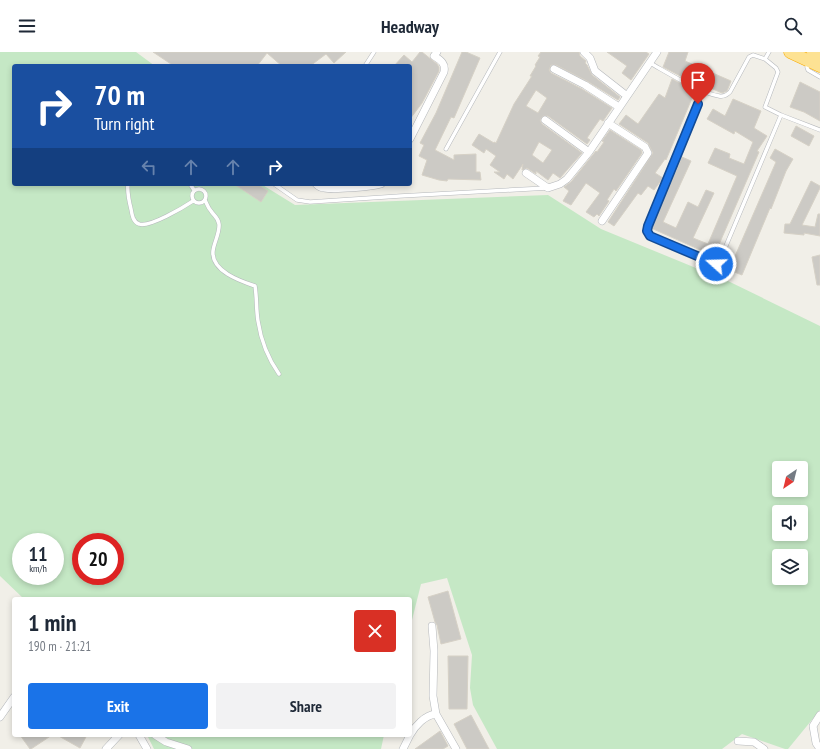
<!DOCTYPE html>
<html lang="en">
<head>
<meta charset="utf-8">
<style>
	:root { --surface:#fff; --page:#f2f2f3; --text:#1f2937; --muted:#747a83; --accent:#1a73e8 }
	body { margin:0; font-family:"PT Sans Narrow",sans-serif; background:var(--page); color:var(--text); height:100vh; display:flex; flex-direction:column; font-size:15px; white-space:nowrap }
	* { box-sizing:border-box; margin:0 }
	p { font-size:13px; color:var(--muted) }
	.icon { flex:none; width:22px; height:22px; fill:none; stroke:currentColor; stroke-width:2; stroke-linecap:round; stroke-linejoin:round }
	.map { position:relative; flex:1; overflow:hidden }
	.side { position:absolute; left:12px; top:545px; width:400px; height:140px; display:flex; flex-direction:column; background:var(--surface); border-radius:4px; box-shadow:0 2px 6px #0003 }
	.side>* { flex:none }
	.top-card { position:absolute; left:12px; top:12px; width:400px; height:122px; border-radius:4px; box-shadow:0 2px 6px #0003; background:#1a4fa0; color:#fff; overflow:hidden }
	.needle { width:26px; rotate:215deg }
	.controls { position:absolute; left:772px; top:409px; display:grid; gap:8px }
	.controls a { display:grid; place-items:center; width:36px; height:36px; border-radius:4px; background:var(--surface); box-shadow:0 2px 6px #0003; font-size:20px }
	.speed { position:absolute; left:12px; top:481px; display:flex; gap:8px; font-size:20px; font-weight:700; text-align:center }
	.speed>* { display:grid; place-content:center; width:52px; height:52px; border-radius:50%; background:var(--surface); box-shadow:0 2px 6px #0003; line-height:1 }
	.speed small { font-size:10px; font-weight:400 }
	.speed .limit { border:6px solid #d22; background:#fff; color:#111 }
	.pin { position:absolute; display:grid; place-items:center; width:34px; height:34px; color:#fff; margin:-41px -17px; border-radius:50% 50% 50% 0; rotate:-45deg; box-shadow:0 0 4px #0007 }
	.pin .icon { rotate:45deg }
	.me { position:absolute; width:44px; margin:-22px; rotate:290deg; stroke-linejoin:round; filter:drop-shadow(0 0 3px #0008) }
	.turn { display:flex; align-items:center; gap:14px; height:84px; padding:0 16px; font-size:18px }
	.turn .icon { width:52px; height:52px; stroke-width:2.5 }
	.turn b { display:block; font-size:28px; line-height:34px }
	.lanes { display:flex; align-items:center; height:38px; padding:0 16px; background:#0003; justify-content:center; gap:20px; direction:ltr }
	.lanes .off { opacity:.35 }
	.round { display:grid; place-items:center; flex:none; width:42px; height:42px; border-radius:4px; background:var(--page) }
	.overview { display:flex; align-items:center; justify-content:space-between; height:68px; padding:0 16px }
	h1 { font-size:24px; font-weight:800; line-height:30px }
	.primary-button { display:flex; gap:8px; margin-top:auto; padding:8px 16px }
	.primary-button a { flex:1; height:46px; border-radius:4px; background:var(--accent); color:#fff; font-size:16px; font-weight:800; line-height:46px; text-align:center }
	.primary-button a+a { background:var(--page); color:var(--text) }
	header { display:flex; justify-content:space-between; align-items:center; height:52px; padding:0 16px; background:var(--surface); font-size:18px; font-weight:800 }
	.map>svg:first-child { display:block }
	.green { fill:#c5e8c5; fill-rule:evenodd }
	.building { fill:#cccac5; stroke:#d6d1c6; fill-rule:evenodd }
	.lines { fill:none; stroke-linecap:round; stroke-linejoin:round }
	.lane-casing { stroke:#b5b8bc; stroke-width:4.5 }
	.street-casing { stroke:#b5b8bc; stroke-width:8 }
	.highway-casing { stroke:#f9ab00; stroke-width:13 }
	.lane { stroke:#fff; stroke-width:3.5 }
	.street { stroke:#fff; stroke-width:7 }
	.highway { stroke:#fde293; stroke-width:12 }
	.route-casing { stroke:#114b97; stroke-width:10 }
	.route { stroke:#1a73e8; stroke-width:7 }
</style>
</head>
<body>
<header><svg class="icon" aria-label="menu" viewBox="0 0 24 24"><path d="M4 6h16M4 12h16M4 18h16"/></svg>Headway<svg class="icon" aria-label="search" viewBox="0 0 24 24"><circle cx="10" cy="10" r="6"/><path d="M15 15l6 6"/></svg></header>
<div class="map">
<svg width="820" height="697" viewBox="0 0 820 697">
	<rect width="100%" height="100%" fill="#f1efe8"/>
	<path class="green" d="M0 0H136L155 14H14V132H261L295 153 548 143 601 177 730 230 820 274V658L788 697H785L742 682 722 697H497L473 653 470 636 472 603 447 526 421 532 410 576V547H24L0 524ZM779 416H801V438H779ZM779 460H801V482H779ZM21 490H55V524H21ZM81 490H115V524H81ZM779 504H801V526H779Z
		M147 683H384L381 697H154Z"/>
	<path class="building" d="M153 0H346L334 11 326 2 310 14H282L267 1 257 14H174Z
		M420 0H422L437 12 439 15V19L422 51 410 67V14H394L404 3 412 10Z
		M462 0H466L480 6 454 66 451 65 435 98 454 108V103L476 102V120H480L481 128 448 127 447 129 439 128 422 123 427 108 419 104 424 93 420 91 436 61Z
		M541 0H579L580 4 586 9 585 11 587 13 592 23 620 45 618 48 587 29 556 13H551L549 18 551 21 582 37 612 56 603 69 600 67 593 77 587 86 590 88 587 92 548 64H543L540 68 542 72 582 101 560 126 553 121 548 128 536 119V122L527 116 522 118 523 112 513 127 507 122 504 127 494 120H500L490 113 496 104 486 97 484 101 472 93 479 82 494 91V90L496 91 514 52 532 24H530L536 14 535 13 540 5 538 4ZM536 38 547 46 538 61 526 54ZM539 90 552 98 543 111 532 103Z
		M607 0H646L649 2 631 28 622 21 627 14Z
		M669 0H688L685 9 731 29 727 39 722 41 699 31 698 33 663 15Z
		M672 27 695 39 666 108 665 107 655 121 663 126 654 138 648 134 641 143 638 141 614 174 608 170 653 101 648 91 619 72 626 63 638 72 659 42 665 46Z
		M800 30 820 40V69L804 60 790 55Z
		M733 47 761 59 754 76 767 84 757 99 759 100 714 204 651 176 682 105 691 109 663 170 676 176 688 150 698 155 706 138 714 141 693 186 708 192 737 124 708 111 715 96 730 102 729 106 744 112 753 90 735 79 734 82 707 67 713 57 725 64Z
		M796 74 814 84 809 94 791 84Z
		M610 78 641 98 642 101 616 139 614 137 607 148 609 149 599 164 597 162 594 165 586 160 600 141 586 131 571 153 563 149 569 139 564 135 571 130 596 99 597 100 604 90 602 89Z
		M775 97 793 107 786 119 771 157 770 156 742 223 729 218 776 110 770 106Z
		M811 129 820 134V136L802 173 815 175 818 162H820V184L804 181V183L784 181 785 172H790Z
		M234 132H257L268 139 261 150Z
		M820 203V233H817L812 205Z
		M448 539 461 587 441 592 437 573 435 570 428 545Z
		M448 604H468L467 657H449Z
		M471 663 489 697H467L454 672Z
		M440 679 448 694 443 697H415Z
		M20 683H52L31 697H30Z
		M57 683H87L80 696Z"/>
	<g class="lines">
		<defs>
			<path id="lane" d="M769 0 765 7 776 16 778 20 765 55 781 63 820 78
				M650 11C668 21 700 41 719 44 724 45 727 43 730 40L749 5 753 3 765 7
				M808 11 807 15 808 18 820 25
				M365 14 374 0
				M703 39 648 174 647 179 650 184 714 211 716 212 720 208 781 63
				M446 97 500 0
				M128 132C127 140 129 149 131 157 132 163 133 170 139 172 149 176 184 155 193 149
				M190 132 194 138
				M274 132 297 148 310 150 400 144 547 136
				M192 144a7 7 0 1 1 14 0a7 7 0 1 1-14 0Z
				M205 148C207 152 208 156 211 159 214 164 218 165 219 172 220 181 214 190 213 199 211 219 240 229 255 234 257 246 256 257 258 269 261 289 267 305 279 322"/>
			<path id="street" d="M584 0 590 6 595 19 627 44
				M554 17 585 33 619 55
				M545 68 589 100
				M410 87 444 20C446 11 440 8 434 4L437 0
				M526 121 548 136 560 132 567 127 589 100 657 0
				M316 132C318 134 320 136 324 136 334 138 371 135 381 132
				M602 169 648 101 645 95 608 71
				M432 574 434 599 433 644 436 662 456 697
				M820 663 813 674 816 691 820 697
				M0 665 14 645
				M139 683 147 697
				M155 683 166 690 188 697
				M410 683C415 674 425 663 436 662
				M738 689 754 690 764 697
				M106 697 119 683
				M403 697 410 683"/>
			<path id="highway" d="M790 0 820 14
				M813 0 820 3"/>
		</defs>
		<use href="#lane" class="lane-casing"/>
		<use href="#street" class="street-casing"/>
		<use href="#highway" class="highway-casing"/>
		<use href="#lane" class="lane"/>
		<use href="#street" class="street"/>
		<use href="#highway" class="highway"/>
	</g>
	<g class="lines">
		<defs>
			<path id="route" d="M698 52 648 174 647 179 650 184 716 212"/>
		</defs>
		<use href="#route" class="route-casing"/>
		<use href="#route" class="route"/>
	</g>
</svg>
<div class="controls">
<a><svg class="needle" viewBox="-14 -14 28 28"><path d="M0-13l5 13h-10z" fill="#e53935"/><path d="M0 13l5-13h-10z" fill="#747a83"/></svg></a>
<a><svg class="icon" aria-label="sound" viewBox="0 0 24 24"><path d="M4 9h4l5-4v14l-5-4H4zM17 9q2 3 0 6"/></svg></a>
<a><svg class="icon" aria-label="layers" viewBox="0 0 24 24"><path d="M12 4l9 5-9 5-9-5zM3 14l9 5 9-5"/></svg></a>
</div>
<div class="speed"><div>11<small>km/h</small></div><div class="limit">20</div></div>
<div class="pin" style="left:698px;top:52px;background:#d93025"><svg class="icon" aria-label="arrive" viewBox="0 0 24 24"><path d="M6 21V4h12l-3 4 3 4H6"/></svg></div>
<svg class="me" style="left:716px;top:212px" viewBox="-20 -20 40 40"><circle r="17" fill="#1a73e8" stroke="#fff" stroke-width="3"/><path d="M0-11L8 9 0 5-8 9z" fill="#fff"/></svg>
<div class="top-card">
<div class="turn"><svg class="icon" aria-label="right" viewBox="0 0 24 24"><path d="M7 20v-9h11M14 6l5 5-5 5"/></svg><div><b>70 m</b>Turn right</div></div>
<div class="lanes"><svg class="icon off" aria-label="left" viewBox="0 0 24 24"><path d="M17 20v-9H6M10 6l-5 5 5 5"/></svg><svg class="icon off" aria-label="ahead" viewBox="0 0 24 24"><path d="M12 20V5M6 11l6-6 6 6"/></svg><svg class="icon off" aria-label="ahead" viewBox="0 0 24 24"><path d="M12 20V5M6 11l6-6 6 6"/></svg><svg class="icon" aria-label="right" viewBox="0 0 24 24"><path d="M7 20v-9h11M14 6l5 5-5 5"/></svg></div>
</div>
<section class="side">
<div class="overview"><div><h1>1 min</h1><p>190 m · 21:21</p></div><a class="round" style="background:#d93025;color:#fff"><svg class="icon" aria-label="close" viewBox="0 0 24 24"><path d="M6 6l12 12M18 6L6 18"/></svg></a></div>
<div class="primary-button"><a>Exit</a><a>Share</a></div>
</section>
</div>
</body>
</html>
